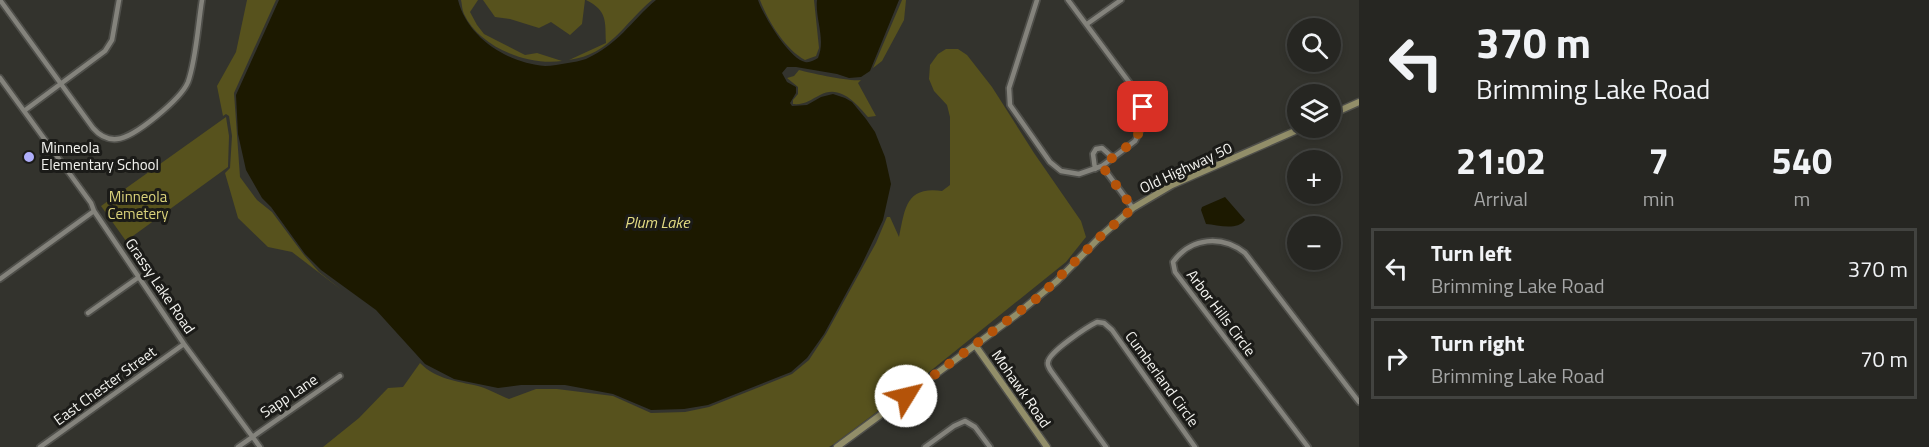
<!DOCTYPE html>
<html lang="en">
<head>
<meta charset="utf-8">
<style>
	:root { --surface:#262622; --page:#2e2e2a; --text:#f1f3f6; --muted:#a4a5a5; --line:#424340 }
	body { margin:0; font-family:"Titillium Web",sans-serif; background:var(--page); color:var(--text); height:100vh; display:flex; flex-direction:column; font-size:22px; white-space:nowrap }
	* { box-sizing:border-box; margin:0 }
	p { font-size:20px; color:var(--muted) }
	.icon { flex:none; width:33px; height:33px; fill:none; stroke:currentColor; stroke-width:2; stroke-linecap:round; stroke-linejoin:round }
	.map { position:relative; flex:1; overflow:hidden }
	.side { display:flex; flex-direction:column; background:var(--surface); width:570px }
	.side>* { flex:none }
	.guide { background:#262622; color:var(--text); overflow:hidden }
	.controls { position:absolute; left:1287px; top:18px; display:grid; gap:12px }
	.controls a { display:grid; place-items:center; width:54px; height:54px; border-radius:50%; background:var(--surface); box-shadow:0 3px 9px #0003,0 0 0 2px var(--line); font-size:30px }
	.pin { position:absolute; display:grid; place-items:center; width:51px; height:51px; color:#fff; margin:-26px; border-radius:12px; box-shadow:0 3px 9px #0006 }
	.me { position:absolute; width:66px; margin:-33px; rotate:54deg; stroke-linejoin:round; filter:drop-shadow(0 0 4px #0008) }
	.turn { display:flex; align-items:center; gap:21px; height:126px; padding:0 18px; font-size:27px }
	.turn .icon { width:78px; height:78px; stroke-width:2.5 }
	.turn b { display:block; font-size:42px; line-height:51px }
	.eta { display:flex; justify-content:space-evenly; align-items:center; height:102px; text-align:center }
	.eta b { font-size:36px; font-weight:700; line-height:42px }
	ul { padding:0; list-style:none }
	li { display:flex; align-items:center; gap:18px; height:81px; margin:0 12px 9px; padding:0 6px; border:3px solid var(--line); border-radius:0px }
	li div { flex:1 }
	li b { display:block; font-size:22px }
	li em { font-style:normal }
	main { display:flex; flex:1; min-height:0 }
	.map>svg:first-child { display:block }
	.green { fill:#57521d }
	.water { fill:#1c1900 }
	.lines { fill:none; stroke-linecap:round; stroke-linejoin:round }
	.street-casing { stroke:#4f4f4a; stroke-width:8 }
	.secondary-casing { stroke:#4f4f4a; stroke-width:9 }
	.street { stroke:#84837c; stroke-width:4.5 }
	.secondary { stroke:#928e69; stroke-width:6 }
	.route { stroke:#b45309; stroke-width:10; stroke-dasharray:0 18 }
	.poi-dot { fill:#afaefa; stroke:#1b1b18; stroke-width:2 }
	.labels { text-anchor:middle; stroke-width:6; stroke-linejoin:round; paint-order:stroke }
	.poi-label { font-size:15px; fill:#f4f4f0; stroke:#1b1b18; text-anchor:start }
	.street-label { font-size:15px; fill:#f4f4f0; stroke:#1b1b18 }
	.park-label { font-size:15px; fill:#dbd37b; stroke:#1b1b18 }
	.water-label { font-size:16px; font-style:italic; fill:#e4dc84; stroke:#1b1b18 }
</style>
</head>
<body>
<main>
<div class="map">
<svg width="1359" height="447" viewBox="0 0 1359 447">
	<rect width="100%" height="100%" fill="#33332d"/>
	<path class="green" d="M247 0H276L234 93 240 177 257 200 272 212 304 255 319 272 343 291 292 252 268 247 238 218 225 173 230 168 232 136 229 116 226 114 223 116 217 86 236 52Z
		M461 0H478L470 12 477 25 484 34 525 55 537 53 562 61C528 66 479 47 464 14 462 10 462 4 461 0Z
		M483 0H585L582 24 570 35 551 22 539 28 510 19 495 17Z
		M586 0H652C623 24 611 54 569 60L606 43C605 21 608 11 586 0Z
		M760 0H814L819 48 816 56 805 60C785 49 768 21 760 0Z
		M902 0H906L904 20 882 61 873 68Z
		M946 49H958L967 55 992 87 1034 153 1081 221 1086 237 1066 262 918 381 834 444 829 447H323L359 418 388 388 403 387 420 363C436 379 456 381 478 386 489 389 499 395 509 399L536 389H557L613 396 651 413 685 412 709 407 792 374 809 360 826 334 876 243 887 217H890L899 237C905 210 905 186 942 191L950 185V117L947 105 934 91 929 79 930 65 938 54Z
		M799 70C810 73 851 82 861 80L858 83 876 116 868 117C856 103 840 84 820 95 810 100 805 105 793 104V100L798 94V87L787 78 794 76Z
		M226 117 229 136 228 167 126 241 101 206Z"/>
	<path class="water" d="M279 0H458C467 37 507 63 545 66 552 66 560 64 568 63 574 62 580 61 586 59 619 44 630 22 656 0H758C763 15 789 59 805 62 810 63 814 60 818 58 826 39 815 19 817 0H899L870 71 861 77 849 78 837 74 796 67H787L782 73 787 82 796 87V93L790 103 792 106 807 105 821 97 833 94 845 98 852 102 866 119 875 132 885 157 891 184 883 220 861 266 824 334 807 358 791 372 708 405 684 409 651 410 613 394 565 385H521L498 388 454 379 425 364 376 310 321 270 305 254 271 207 262 198 246 170 238 134 236 95Z
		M1225 197 1245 220C1237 231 1218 225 1206 224L1201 210 1202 207Z"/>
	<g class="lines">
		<defs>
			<path id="street" d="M0 0 93 128C99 135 107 140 117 139 134 138 181 99 188 82 196 60 198 25 202 0
				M1037 0 1009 88 1010 105 1050 162 1061 171 1079 174 1102 166 1135 141 1142 127 1144 114 1135 90 1068 0
				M1087 24 1121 0
				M0 78 91 203 94 211 184 344 260 447
				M24 111 105 51 112 40 119 0
				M1102 166 1133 208
				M1095 169 1093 154 1096 149 1102 148 1112 157
				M0 279 94 211
				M88 313 139 277
				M40 447 184 344
				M238 447 340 376
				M925 447 954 426 965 421 975 427 990 447
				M1106 447 1051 371C1049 368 1047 365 1048 362 1049 352 1087 327 1097 322L1104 323 1112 330 1195 447
				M1308 447 1175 272 1173 262C1191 237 1222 235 1245 253L1359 402"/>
			<path id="secondary" d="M1330 115 1359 102
				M975 345 1047 447
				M837 447 1016 315 1057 281 1101 236 1133 208 1172 185 1302 128"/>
		</defs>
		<use href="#street" class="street-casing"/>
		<use href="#secondary" class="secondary-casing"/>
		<use href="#street" class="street"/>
		<use href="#secondary" class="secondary"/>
	</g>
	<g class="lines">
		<path class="route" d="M906 396 1040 296 1101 236 1133 208 1102 166C1122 149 1148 138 1143 107"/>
	</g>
	<circle class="poi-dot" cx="29" cy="157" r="6"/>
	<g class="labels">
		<g class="poi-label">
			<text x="41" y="153">Minneola<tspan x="41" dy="17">Elementary School</tspan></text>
		</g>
		<g class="street-label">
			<text transform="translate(1186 168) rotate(-25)" y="5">Old Highway 50</text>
			<text transform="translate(160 286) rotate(56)" y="5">Grassy Lake Road</text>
			<text transform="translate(1221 313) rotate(53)" y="5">Arbor Hills Circle</text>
			<text transform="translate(1162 379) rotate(54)" y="5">Cumberland Circle</text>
			<text transform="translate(105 386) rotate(-36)" y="5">East Chester Street</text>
			<text transform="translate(1021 389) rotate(55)" y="5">Mohawk Road</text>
			<text transform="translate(289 396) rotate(-34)" y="5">Sapp Lane</text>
		</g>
		<g class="park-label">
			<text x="138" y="202">Minneola<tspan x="138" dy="17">Cemetery</tspan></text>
		</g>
		<g class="water-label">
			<text x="657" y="228">Plum Lake</text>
		</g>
	</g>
</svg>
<div class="controls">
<a><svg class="icon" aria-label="search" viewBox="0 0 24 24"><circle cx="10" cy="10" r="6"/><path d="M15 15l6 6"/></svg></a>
<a><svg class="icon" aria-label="layers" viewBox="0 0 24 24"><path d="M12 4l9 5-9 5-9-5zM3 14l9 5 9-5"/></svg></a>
<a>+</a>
<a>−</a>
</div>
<div class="pin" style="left:1143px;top:107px;background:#d93025"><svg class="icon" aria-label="arrive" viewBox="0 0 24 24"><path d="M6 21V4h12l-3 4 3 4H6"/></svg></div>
<svg class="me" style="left:906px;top:396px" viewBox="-20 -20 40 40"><circle r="19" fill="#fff"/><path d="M0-13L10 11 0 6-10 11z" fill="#b45309"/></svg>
</div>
<section class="side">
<div class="guide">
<div class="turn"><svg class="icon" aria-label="left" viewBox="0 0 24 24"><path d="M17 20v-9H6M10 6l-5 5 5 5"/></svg><div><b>370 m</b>Brimming Lake Road</div></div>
</div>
<div class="eta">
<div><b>21:02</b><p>Arrival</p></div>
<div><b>7</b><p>min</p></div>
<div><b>540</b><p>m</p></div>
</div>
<ul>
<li><svg class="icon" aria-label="left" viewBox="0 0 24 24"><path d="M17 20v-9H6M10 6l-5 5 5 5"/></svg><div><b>Turn left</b><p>Brimming Lake Road</p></div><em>370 m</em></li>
<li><svg class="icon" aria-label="right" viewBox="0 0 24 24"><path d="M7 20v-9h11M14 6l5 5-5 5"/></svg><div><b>Turn right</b><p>Brimming Lake Road</p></div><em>70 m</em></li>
</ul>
</section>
</main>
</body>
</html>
